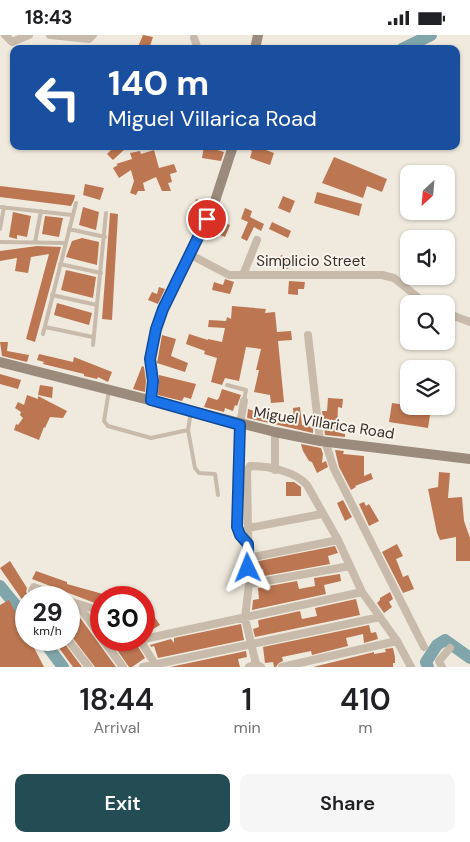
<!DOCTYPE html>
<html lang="en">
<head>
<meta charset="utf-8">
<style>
	:root { --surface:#fff; --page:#f6f6f6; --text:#202124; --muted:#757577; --accent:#234c54 }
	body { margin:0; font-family:"DM Sans",sans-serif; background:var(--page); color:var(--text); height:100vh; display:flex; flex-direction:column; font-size:19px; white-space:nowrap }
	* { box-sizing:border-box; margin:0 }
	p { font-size:16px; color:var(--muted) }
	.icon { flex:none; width:28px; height:28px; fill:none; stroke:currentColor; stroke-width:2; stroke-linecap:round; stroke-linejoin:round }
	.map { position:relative; height:632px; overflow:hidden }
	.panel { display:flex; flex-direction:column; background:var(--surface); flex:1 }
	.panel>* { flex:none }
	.top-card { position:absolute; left:10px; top:10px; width:450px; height:105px; border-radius:10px; box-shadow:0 1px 4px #0004; background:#1a4fa0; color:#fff; overflow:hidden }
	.needle { width:32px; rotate:206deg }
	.fabs { position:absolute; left:400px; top:130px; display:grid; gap:10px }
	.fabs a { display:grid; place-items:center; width:55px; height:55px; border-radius:10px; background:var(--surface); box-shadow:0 1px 4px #0004; font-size:25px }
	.speed { position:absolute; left:15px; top:551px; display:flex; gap:10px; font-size:25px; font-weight:700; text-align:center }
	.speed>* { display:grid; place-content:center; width:65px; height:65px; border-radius:50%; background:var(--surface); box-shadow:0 1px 4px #0004; line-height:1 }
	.speed small { font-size:12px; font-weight:400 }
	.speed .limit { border:8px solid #d22; background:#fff; color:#111 }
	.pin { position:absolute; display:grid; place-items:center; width:42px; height:42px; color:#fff; margin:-21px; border:2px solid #fff; border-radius:50%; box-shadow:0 1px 5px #0007 }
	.me { position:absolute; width:55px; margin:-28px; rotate:358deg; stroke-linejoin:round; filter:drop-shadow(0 0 4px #0008) }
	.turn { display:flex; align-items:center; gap:18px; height:105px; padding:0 15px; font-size:22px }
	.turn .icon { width:65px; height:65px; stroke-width:2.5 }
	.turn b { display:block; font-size:35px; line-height:42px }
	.eta { display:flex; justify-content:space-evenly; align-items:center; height:85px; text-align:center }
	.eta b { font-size:30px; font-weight:600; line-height:35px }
	.button { display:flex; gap:10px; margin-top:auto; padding:10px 15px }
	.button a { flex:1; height:58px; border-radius:10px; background:var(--accent); color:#fff; font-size:20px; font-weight:600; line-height:58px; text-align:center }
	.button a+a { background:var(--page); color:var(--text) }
	.status { display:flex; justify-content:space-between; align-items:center; height:35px; padding:0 25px; background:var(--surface); direction:ltr }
	.status svg { height:14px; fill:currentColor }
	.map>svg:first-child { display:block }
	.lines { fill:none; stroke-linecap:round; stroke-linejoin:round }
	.river { stroke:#80a5ab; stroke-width:12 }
	.building { fill:#bc7651 }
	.service { stroke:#c8bbab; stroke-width:4 }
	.minor { stroke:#c8bbab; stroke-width:8 }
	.secondary { stroke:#9b8b7d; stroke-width:10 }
	.route-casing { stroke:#114b97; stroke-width:12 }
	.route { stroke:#1a73e8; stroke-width:9 }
	.labels { text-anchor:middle; stroke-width:4; stroke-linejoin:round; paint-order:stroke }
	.street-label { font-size:15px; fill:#362f2a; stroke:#f8f3eb }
</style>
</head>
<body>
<div class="status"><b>18:43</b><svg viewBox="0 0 49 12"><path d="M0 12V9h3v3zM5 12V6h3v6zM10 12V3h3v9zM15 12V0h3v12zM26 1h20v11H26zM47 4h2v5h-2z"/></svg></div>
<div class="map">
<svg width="470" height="632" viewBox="0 0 470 632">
	<rect width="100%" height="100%" fill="#f0eade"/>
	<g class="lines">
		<path class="river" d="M402 14 431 0
			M0 551 26 583
			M43 605 63 632
			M428 632 426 627 437 610 445 605 470 623"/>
	</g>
	<path class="building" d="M143 0 153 2 149 14H137Z
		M115 111H122L125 114 113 125 107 119Z
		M204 111 224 117 221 126 202 123Z
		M244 111H255L274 118 270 130 250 123 252 116Z
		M154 115 159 133 174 129 177 137 170 139 172 147 168 148 171 156H162L156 142 143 148 145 156H138L136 160 130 158 134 146 131 135 119 143 113 133 118 130 116 129 132 124 130 118 140 116 141 119Z
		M334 122 387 144 382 157 367 151 363 163 322 148Z
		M85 149 104 153 100 165 83 160Z
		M0 151 75 160 74 165 71 171 0 162Z
		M317 157 362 169 359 181 314 168Z
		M283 161 295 166 290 178 278 173Z
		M196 164 206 168 196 189 190 185Z
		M83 172 99 177 96 195 79 190Z
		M245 173 252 176 250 182 264 189 261 196 254 192 247 206 241 203 248 187 241 184Z
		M13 177 31 181 27 202 17 200V204L9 202Z
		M110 178 118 179 112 285 102 284Z
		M45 181 63 183 59 202 42 199Z
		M220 186 230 190 225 202 215 198 216 195 213 194 216 188 219 189Z
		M272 187 291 196 288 203 269 194Z
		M82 203 99 207 97 230 66 222 72 206Z
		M37 211 61 212 35 307 26 304 49 219 31 222 28 238 15 236 17 223 0 226V216Z
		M281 220 292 225 288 234 276 231Z
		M66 235 96 242 93 263 61 255Z
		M225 244 234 247 230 259 212 255 214 247 223 250Z
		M289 246 305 247 304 254H298V260L288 259Z
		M159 252 165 254 158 269 148 265 152 257 157 259Z
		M57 268 92 278 89 290 54 280Z
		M232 271 266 274 265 278 275 277 277 297 291 296 292 305 278 306 284 367 271 368 270 360 254 357 259 335H256L261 314 246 312 239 346 225 343 222 350 211 347 217 323 204 319 205 316 186 309 189 299 208 305V304L222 307 225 293 208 292 209 285 226 286 227 282 231 284Z
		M162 300 176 304 171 321 188 328 185 337 157 328Z
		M0 307H8L7 316 29 320 27 327 2 321Z
		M39 319 73 327 74 322 112 337 108 347 98 342 97 344 84 341V339L43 329 44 327 37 325Z
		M142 331 144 332 146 346 145 357 133 354Z
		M0 339 21 345 18 354 0 349Z
		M159 340 196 349 191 364 184 362 182 366 158 360Z
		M40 350 53 352 52 363 38 360Z
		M222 354 241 360 237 371 235 370 233 376 225 373 224 377 204 372 208 362 217 365 219 363Z
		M27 360 38 364V361L67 376 63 383 50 382 45 393 44 392 39 405 14 395 16 389 18 390 23 383 20 380 21 377 15 373 18 367 24 370Z
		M328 363 343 364 342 373 338 372 337 397 345 399V402L325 400 322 376H327Z
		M392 368 431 374 428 393 389 387Z
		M300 372 302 390 313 392V398L247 383 248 374 254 376V378L294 385 293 373Z
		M301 409 321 413 323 419 322 428 326 426 328 432 317 438 312 427 309 426 303 416Z
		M335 415 344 416 343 419 364 421V441L371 438 373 444 355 451 356 452 351 455 339 432Z
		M439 437 450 438 448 463 462 462 464 486 470 503V526H456V502L440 505 437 498 428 454 438 452Z
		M286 447H294L301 452V461H286Z
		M343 465 352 482 345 486 337 468Z
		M364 467 366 471 369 469 379 486 369 491 359 469Z
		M397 509 403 521 396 524 403 542 408 540 414 554 403 558 382 517Z
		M335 511 338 518 328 521 330 529 264 541 263 534 254 536V527Z
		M10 526 27 553 26 557 30 562 23 566 0 533Z
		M36 536 67 547V549L103 559 100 570 32 544Z
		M234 537H243V550L233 549Z
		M340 539 341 546 324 550 326 559 252 575 253 565 259 564 258 553 297 546 299 554 315 551 314 543Z
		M390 557 393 564 389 567 392 572 384 578 377 568 380 565V563Z
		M356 564 360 580 255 602 253 594 259 592 258 586 259 585 300 576 302 584 317 581 315 573Z
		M9 565 26 597V605H30L44 632H0V570Z
		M144 567 160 590 148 597V594L144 597Z
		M71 572 73 573 116 632H95L72 602 69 600V574Z
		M241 589 244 605 158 623 154 611 151 612 150 610 171 604 174 608V603Z
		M369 590 371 598 376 597 378 604 364 608 363 599 346 603 348 611 312 620 311 616 282 622 283 626 279 628 276 632H274L273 627 265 628 263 612Z
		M53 605H62L82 632H73Z
		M110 605H134L145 623 132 632H129Z
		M393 613 395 622V628H393V632H313L374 617V619L386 617 385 614Z
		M246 616 247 622 238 624 240 632H170Z"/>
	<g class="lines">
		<path class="service" d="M0 172 72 180
			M0 194 4 172
			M69 194 105 202
			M0 207 65 208
			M35 207 41 176
			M60 229 101 238
			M52 260 97 270
			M45 292 93 302
			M43 299 76 168
			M93 310 106 178
			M227 350 246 355 244 365
			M109 355 104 386 108 391 151 403 188 395 191 377
			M188 395 195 433 199 438 215 439 218 460"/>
		<path class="minor" d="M5 0 12 7 29 0
			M50 0 89 4 93 0
			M194 3 198 14
			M191 220 229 240H382L394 243 426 269
			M243 240 257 205
			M446 278 470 287
			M308 300 320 406
			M244 366 240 389 237 492 240 500 248 509
			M275 397V435
			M325 406 334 434 424 612
			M249 493 322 479
			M248 523 338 505
			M249 549 350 531
			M36 562 32 556 34 552 61 562
			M69 566 101 576
			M78 570 101 602
			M144 604 362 557
			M68 605 89 632
			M103 605 123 632
			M140 605 155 629
			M256 629 245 583 249 549 247 436 250 431C268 431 295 436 307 450L338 505 362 557 397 606 411 632
			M143 632 380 582
			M249 632 256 629 261 632
			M282 632 397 606
			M442 632 439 626 450 613"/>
		<path class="secondary" d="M255 14 258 0
			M0 327 275 397 320 406 470 424
			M151 365 153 346 150 325 156 294 163 274 215 166 233 111"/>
	</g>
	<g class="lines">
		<defs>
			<path id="route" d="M207 184 163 274 156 294 150 324 153 346 151 365 240 390 237 492 240 500 248 509V533"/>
		</defs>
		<use href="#route" class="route-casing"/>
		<use href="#route" class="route"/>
	</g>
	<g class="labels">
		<g class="street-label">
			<text x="311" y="231">Simplicio Street</text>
			<text transform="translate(324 388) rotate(9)" y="5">Miguel Villarica Road</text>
		</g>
	</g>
</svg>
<div class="fabs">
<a><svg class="needle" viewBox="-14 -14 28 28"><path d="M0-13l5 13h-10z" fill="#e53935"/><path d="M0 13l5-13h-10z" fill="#757577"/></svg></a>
<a><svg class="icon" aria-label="sound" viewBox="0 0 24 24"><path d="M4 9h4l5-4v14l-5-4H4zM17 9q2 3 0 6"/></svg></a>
<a><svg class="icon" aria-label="search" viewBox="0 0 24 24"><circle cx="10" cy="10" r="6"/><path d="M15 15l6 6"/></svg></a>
<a><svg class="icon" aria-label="layers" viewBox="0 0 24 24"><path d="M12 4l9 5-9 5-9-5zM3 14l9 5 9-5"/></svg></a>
</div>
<div class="speed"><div>29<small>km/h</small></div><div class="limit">30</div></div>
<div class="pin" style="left:207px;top:184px;background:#d93025"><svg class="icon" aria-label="arrive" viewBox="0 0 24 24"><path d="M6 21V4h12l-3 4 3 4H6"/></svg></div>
<svg class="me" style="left:248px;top:533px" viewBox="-20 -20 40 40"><path d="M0-17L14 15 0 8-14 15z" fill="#1a73e8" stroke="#fff" stroke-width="4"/></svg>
<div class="top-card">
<div class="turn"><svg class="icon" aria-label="left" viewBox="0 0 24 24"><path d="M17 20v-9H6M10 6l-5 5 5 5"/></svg><div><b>140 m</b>Miguel Villarica Road</div></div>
</div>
</div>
<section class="panel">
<div class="eta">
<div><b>18:44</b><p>Arrival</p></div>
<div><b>1</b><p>min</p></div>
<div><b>410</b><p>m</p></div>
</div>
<div class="button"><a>Exit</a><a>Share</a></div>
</section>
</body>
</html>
